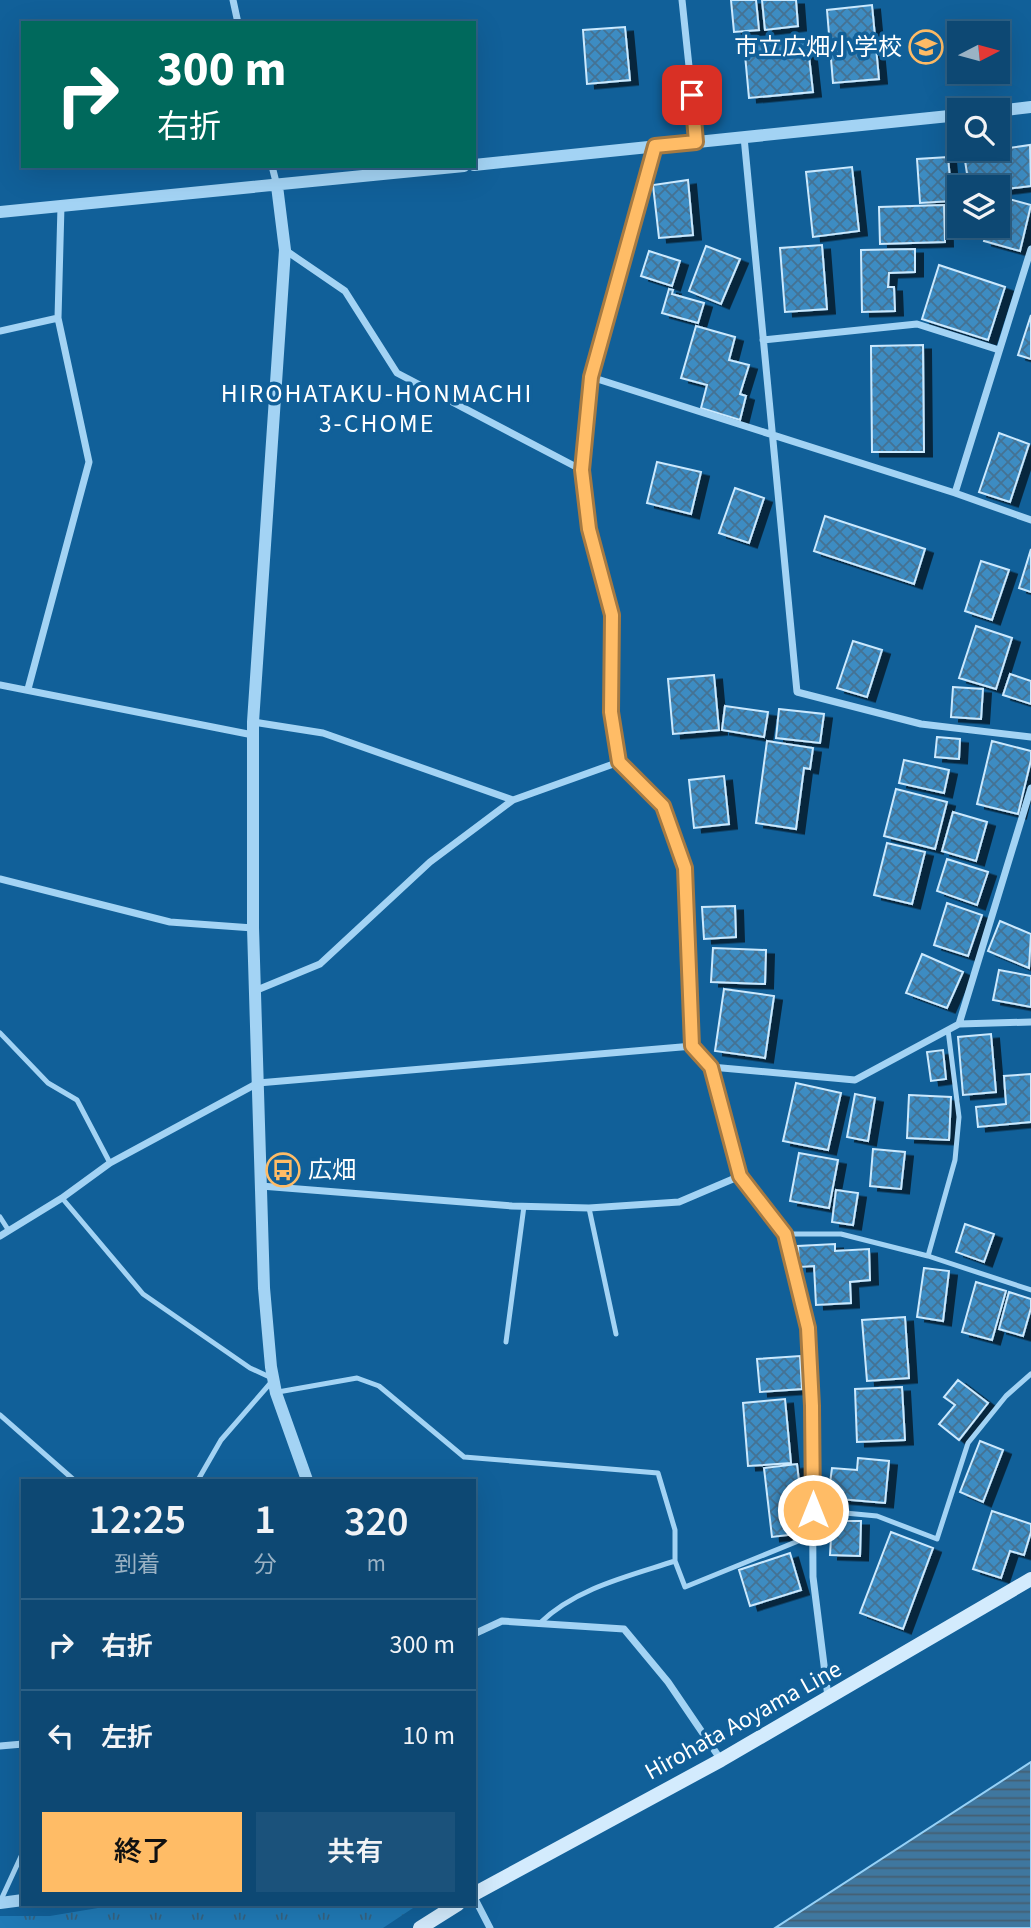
<!DOCTYPE html>
<html lang="ja">
<head>
<meta charset="utf-8">
<style>
	:root { --surface:#0d4873; --page:#1b527b; --text:#f1f3f6; --muted:#9ab2c4; --line:#2d6085; --accent:#ffbc66 }
	body { margin:0; font-family:"Source Sans 3","Noto Sans JP",sans-serif; background:var(--page); color:var(--text); height:100vh; display:flex; flex-direction:column; font-size:26px; white-space:nowrap }
	* { box-sizing:border-box; margin:0 }
	p { font-size:23px; color:var(--muted) }
	.icon { flex:none; width:38px; height:38px; fill:none; stroke:currentColor; stroke-width:2; stroke-linecap:round; stroke-linejoin:round }
	.map { position:relative; flex:1; overflow:hidden }
	.details { position:absolute; left:21px; top:1479px; width:455px; height:427px; display:flex; flex-direction:column; background:var(--surface); border-radius:0px; box-shadow:0 7px 28px #0002,0 0 0 2px var(--line) }
	.details>* { flex:none }
	.hud { position:absolute; left:21px; top:21px; width:455px; height:147px; border-radius:0px; box-shadow:0 7px 28px #0002,0 0 0 2px var(--line); background:#00695c; color:#fff; overflow:hidden }
	.needle { width:46px; rotate:84deg }
	.controls { position:absolute; left:947px; top:21px; display:grid; gap:14px }
	.controls a { display:grid; place-items:center; width:63px; height:63px; border-radius:0px; background:var(--surface); box-shadow:0 7px 28px #0002,0 0 0 2px var(--line); font-size:35px }
	.pin { position:absolute; display:grid; place-items:center; width:60px; height:60px; color:#fff; margin:-30px; border-radius:14px; box-shadow:0 4px 10px #0006 }
	.me { position:absolute; width:77px; margin:-38px; rotate:0deg; stroke-linejoin:round; filter:drop-shadow(0 0 5px #0008) }
	.turn { display:flex; align-items:center; gap:24px; height:147px; padding:0 21px; font-size:32px }
	.turn .icon { width:91px; height:91px; stroke-width:2.5 }
	.turn b { display:block; font-size:49px; line-height:60px }
	.eta { display:flex; justify-content:space-evenly; align-items:center; height:119px; text-align:center }
	.eta b { font-size:42px; font-weight:600; line-height:49px }
	.button { display:flex; gap:14px; margin-top:auto; padding:14px 21px }
	.button a { flex:1; height:80px; border-radius:0px; background:var(--accent); color:#111; font-size:28px; font-weight:600; line-height:80px; text-align:center }
	.button a+a { background:var(--page); color:var(--text) }
	ul { padding:0; list-style:none }
	li { display:flex; align-items:center; gap:21px; height:91px; padding:0 21px; border-top:2px solid var(--line) }
	li div { flex:1 }
	li b { display:block; font-size:26px }
	li em { font-style:normal }
	.map>svg:first-child { display:block }
	.grass { fill:url(#grass-tufts) }
	.water { fill:url(#water-rules); stroke:#95d1f7; stroke-width:2 }
	.building { fill:url(#building-cross-hatch); stroke:#cbe9fe; stroke-width:2; filter:url(#shadow) }
	.lines { fill:none; stroke-linecap:round; stroke-linejoin:round }
	.service { stroke:#a3d3f4; stroke-width:5 }
	.minor { stroke:#a3d3f4; stroke-width:7 }
	.tertiary { stroke:#a3d3f4; stroke-width:12 }
	.secondary { stroke:#d3ebfd; stroke-width:14 }
	.route-casing { stroke:#a67a42; stroke-width:18 }
	.route { stroke:#ffbc66; stroke-width:12 }
	.labels { text-anchor:middle; stroke-width:7; stroke-linejoin:round; paint-order:stroke }
	.poi-label { font-size:24px; fill:#fff; stroke:#116099; text-anchor:end }
	.street-label { font-size:24px; fill:#fff; stroke:#116099 }
	.neighbourhood-label { font-size:26px; letter-spacing:2px; fill:#fff; stroke:#116099 }
</style>
</head>
<body>
<div class="map">
<svg width="1031" height="1928" viewBox="0 0 1031 1928">
	<defs>
		<pattern id="grass-tufts" width="24" height="20" patternUnits="userSpaceOnUse" patternTransform="scale(1.75)"><rect width="24" height="20" fill="#207ab6"/><path d="M3 7l-1-3M5 7V3M7 7l1-3M15 17l-1-3M17 17v-4M19 17l1-3" fill="none" stroke="#366381"/></pattern>
		<pattern id="water-rules" width="6" height="5" patternUnits="userSpaceOnUse" patternTransform="scale(1.75)"><rect width="6" height="5" fill="#3f779f"/><path d="M0 2.5h6" fill="none" stroke="#465f71"/></pattern>
		<pattern id="building-cross-hatch" width="8" height="8" patternUnits="userSpaceOnUse" patternTransform="scale(1.75)"><rect width="8" height="8" fill="#3e8cc2"/><path d="M0 0l8 8M0 8l8-8" fill="none" stroke="#447293"/></pattern>
		<filter id="shadow"><feDropShadow dx="8" dy="4.5" stdDeviation="0" flood-color="#0009"/></filter>
	</defs>
	<rect width="100%" height="100%" fill="#116099"/>
	<path class="grass" d="M122 1904H419L383 1928H0V1916H50Z"/>
	<path class="water" d="M1031 1762V1928H775Z"/>
	<path class="building" d="M731 0H756L759 30 734 32Z
		M762 0H796L798 26 765 30Z
		M872 5 879 79 833 83 827 10Z
		M625 27 630 80 587 84 583 30Z
		M807 38 813 92 749 98 744 44Z
		M1030 145 1031 186 998 190V187H990L989 177 968 180 964 154Z
		M948 157 952 201 920 203 917 159Z
		M852 167 859 231 813 237 806 172Z
		M688 180 693 235 659 238 653 185Z
		M998 196 1031 205 1020 251 984 241 988 226H998Z
		M944 205 945 242 880 244 879 207Z
		M822 245 827 309 785 312 780 248Z
		M706 246 740 259 721 304 689 291Z
		M915 249V272L889 273 888 287H894L895 311 862 312 861 250Z
		M649 251 680 261 672 286 641 276Z
		M939 265 1005 287 988 340 922 319Z
		M669 289 673 290 672 294 704 303 698 323 662 313Z
		M1031 315V359L1018 355Z
		M696 326 735 337 729 360 749 365 740 394 746 396 740 420 701 408 707 385 681 378Z
		M923 345 924 452H872L871 346Z
		M999 433 1029 444 1010 502 979 492Z
		M657 462 701 472 691 514 647 503Z
		M735 488 764 498 749 543 719 533Z
		M825 516 925 549 914 584 814 551Z
		M1031 549V592L1019 588Z
		M981 561 1009 570 992 620 965 611Z
		M976 626 1012 638 996 689 959 678Z
		M853 641 882 650 867 697 837 688Z
		M1010 674 1031 681V704L1003 695Z
		M714 675 719 730 673 734 668 679Z
		M953 687 983 689 981 719 951 717Z
		M725 706 768 712 764 737 722 730Z
		M779 709 824 714 820 743 776 738Z
		M937 737 960 739 959 759 935 757Z
		M767 741 813 748 810 769 804 768 796 829 756 823Z
		M992 741 1031 751V760L1018 814 977 804Z
		M904 760 949 770 944 793 899 783Z
		M724 776 729 824 694 828 689 780Z
		M896 789 947 802 935 849 884 836Z
		M953 812 987 822 976 861 942 851Z
		M887 843 925 852 912 904 874 895Z
		M947 859 988 872 977 905 937 891Z
		M947 903 982 915 968 956 934 945Z
		M735 906 736 937 704 939 702 907Z
		M1000 921 1031 934 1029 968 988 951Z
		M713 948 766 950 765 984 711 982Z
		M922 954 963 972 947 1008 906 993Z
		M999 970 1031 976V1007L993 1000Z
		M724 989 774 996 765 1058 715 1051Z
		M991 1034 996 1092 963 1095 958 1037Z
		M943 1050 946 1079 931 1081 927 1052Z
		M1031 1074V1122L978 1127 976 1107 1006 1104 1004 1076Z
		M796 1083 841 1093 828 1150 783 1141Z
		M855 1094 875 1098 868 1141 847 1137Z
		M909 1095 951 1097 949 1140 907 1138Z
		M873 1149 905 1152 901 1189 870 1186Z
		M799 1153 838 1160 829 1208 790 1201Z
		M836 1190 858 1193 853 1225 832 1222Z
		M965 1224 994 1234 984 1262 956 1252Z
		M835 1244V1251L869 1249 870 1280 850 1282 851 1303 816 1305 814 1266 799 1267 798 1246Z
		M924 1268 949 1271 943 1321 917 1317Z
		M976 1282 1006 1291 992 1340 962 1332Z
		M1009 1292 1031 1299V1308L1023 1336 999 1329Z
		M905 1317 909 1378 867 1381 862 1320Z
		M800 1356 802 1389 760 1392 757 1359Z
		M958 1380 988 1403 959 1440 939 1424 955 1405 944 1397Z
		M902 1387 905 1440 857 1442 855 1389Z
		M785 1399 791 1463 748 1466 743 1403Z
		M980 1441 1003 1450 983 1502 960 1492Z
		M858 1458 889 1461 885 1503 828 1498 832 1468 857 1470Z
		M797 1464 805 1533 772 1537 764 1468Z
		M992 1511 1031 1524V1532L1024 1555 1010 1551 1001 1578 973 1569Z
		M832 1521H861L860 1556 830 1555Z
		M891 1532 933 1548 903 1629 860 1613Z
		M790 1553 801 1590 750 1606 739 1570Z"/>
	<g class="lines">
		<path class="service" d="M0 1033 48 1083 77 1100 110 1163
			M62 1198 143 1294 250 1368 274 1379 221 1440 198 1480
			M589 1208 616 1334
			M0 1217 9 1231
			M785 1234H841L928 1256 1031 1290
			M928 1256 955 1160 959 1117 948 1030
			M506 1342 524 1206
			M278 1392 357 1378 379 1386 464 1457 658 1473 675 1530V1561L685 1587 813 1535
			M0 1415 74 1480
			M813 1510 877 1516 937 1539 968 1443 1006 1396 1031 1374
			M540 1623C576 1588 629 1576 675 1561
			M0 1902 23 1852"/>
		<path class="minor" d="M233 0 238 23
			M682 0 697 142
			M744 137 797 692 921 724 1031 737
			M655 146 591 377 582 470 589 529 612 615 611 712 619 762 662 806 686 868 693 1046 711 1067 740 1176 785 1234 808 1328 812 1406 813 1577 828 1697
			M272 166 277 186
			M285 250 345 291 397 373 582 470
			M0 331 58 318
			M763 340 917 324 999 350
			M591 377 955 493 1031 520
			M955 493 1031 249
			M0 685 253 735
			M28 689 89 462 58 318 61 206
			M253 722 323 733 513 800
			M0 879 170 922 253 928
			M257 990 320 964 430 862 513 800 619 762
			M959 1024 1031 788
			M711 1067 855 1080 959 1024 1031 1022
			M261 1186 512 1206 589 1208 679 1202 740 1176
			M0 1236 62 1198 110 1163 258 1083 693 1046
			M474 1634 502 1621 624 1629 668 1682 721 1760
			M0 1746 23 1744
			M474 1897 490 1928"/>
		<path class="tertiary" d="M998 111 1031 107
			M474 165 959 115
			M277 186 285 250 253 722V928L264 1288 271 1367 276 1393 307 1480
			M0 212 464 166
			M0 1903 23 1900"/>
		<path class="secondary" d="M474 1894 721 1760 1031 1579
			M420 1928 458 1904"/>
	</g>
	<g class="lines">
		<defs>
			<path id="route" d="M692 95 696 142 655 146 591 377 582 470 589 529 612 615 611 712 619 762 663 806 685 868 692 1046 711 1067 740 1176 785 1234 808 1328 812 1406 813 1510"/>
		</defs>
		<use href="#route" class="route-casing"/>
		<use href="#route" class="route"/>
	</g>
	<defs>
		<symbol id="school-ring" viewBox="-11 -11 22 22"><circle r="9.5" fill="#116099" stroke="#ffbc66" stroke-width="1.5"/><path d="M0-5L7-2L0 1L-7-2ZM-4 1L0 2.5L4 1V4Q0 6-4 4Z" fill="#ffbc66"/></symbol>
		<symbol id="bus-ring" viewBox="-11 -11 22 22"><circle r="9.5" fill="#116099" stroke="#ffbc66" stroke-width="1.5"/><path d="M-5-6H5V4H4V6H2V4H-2V6H-4V4H-5ZM-3.5-4V0h7V-4ZM-3.5 1.2v1.5H-2V1.2ZM2 1.2v1.5H3.5V1.2Z" fill="#ffbc66"/></symbol>
	</defs>
	<g fill-rule="evenodd">
		<use href="#school-ring" x="907" y="28" width="38" height="38"/>
		<use href="#bus-ring" x="264" y="1151" width="38" height="38"/>
	</g>
	<g class="labels">
		<g class="poi-label">
			<text x="902" y="55">市立広畑小学校</text>
			<text x="308" y="1178" text-anchor="start">広畑</text>
		</g>
		<g class="street-label">
			<text transform="translate(743 1720) rotate(-29)" y="8">Hirohata Aoyama Line</text>
		</g>
		<g class="neighbourhood-label">
			<text x="377" y="402">HIROHATAKU-HONMACHI<tspan x="377" dy="30">3-CHOME</tspan></text>
		</g>
	</g>
</svg>
<div class="controls">
<a><svg class="needle" viewBox="-14 -14 28 28"><path d="M0-13l5 13h-10z" fill="#e53935"/><path d="M0 13l5-13h-10z" fill="#9ab2c4"/></svg></a>
<a><svg class="icon" aria-label="search" viewBox="0 0 24 24"><circle cx="10" cy="10" r="6"/><path d="M15 15l6 6"/></svg></a>
<a><svg class="icon" aria-label="layers" viewBox="0 0 24 24"><path d="M12 4l9 5-9 5-9-5zM3 14l9 5 9-5"/></svg></a>
</div>
<div class="pin" style="left:692px;top:95px;background:#d93025"><svg class="icon" aria-label="arrive" viewBox="0 0 24 24"><path d="M6 21V4h12l-3 4 3 4H6"/></svg></div>
<svg class="me" style="left:813px;top:1510px" viewBox="-20 -20 40 40"><circle r="17" fill="#ffbc66" stroke="#fff" stroke-width="3"/><path d="M0-11L8 9 0 5-8 9z" fill="#fff"/></svg>
<div class="hud">
<div class="turn"><svg class="icon" aria-label="right" viewBox="0 0 24 24"><path d="M7 20v-9h11M14 6l5 5-5 5"/></svg><div><b>300 m</b>右折</div></div>
</div>
<section class="details">
<div class="eta">
<div><b>12:25</b><p>到着</p></div>
<div><b>1</b><p>分</p></div>
<div><b>320</b><p>m</p></div>
</div>
<ul>
<li><svg class="icon" aria-label="right" viewBox="0 0 24 24"><path d="M7 20v-9h11M14 6l5 5-5 5"/></svg><div><b>右折</b></div><em>300 m</em></li>
<li><svg class="icon" aria-label="left" viewBox="0 0 24 24"><path d="M17 20v-9H6M10 6l-5 5 5 5"/></svg><div><b>左折</b></div><em>10 m</em></li>
</ul>
<div class="button"><a>終了</a><a>共有</a></div>
</section>
</div>
</body>
</html>
